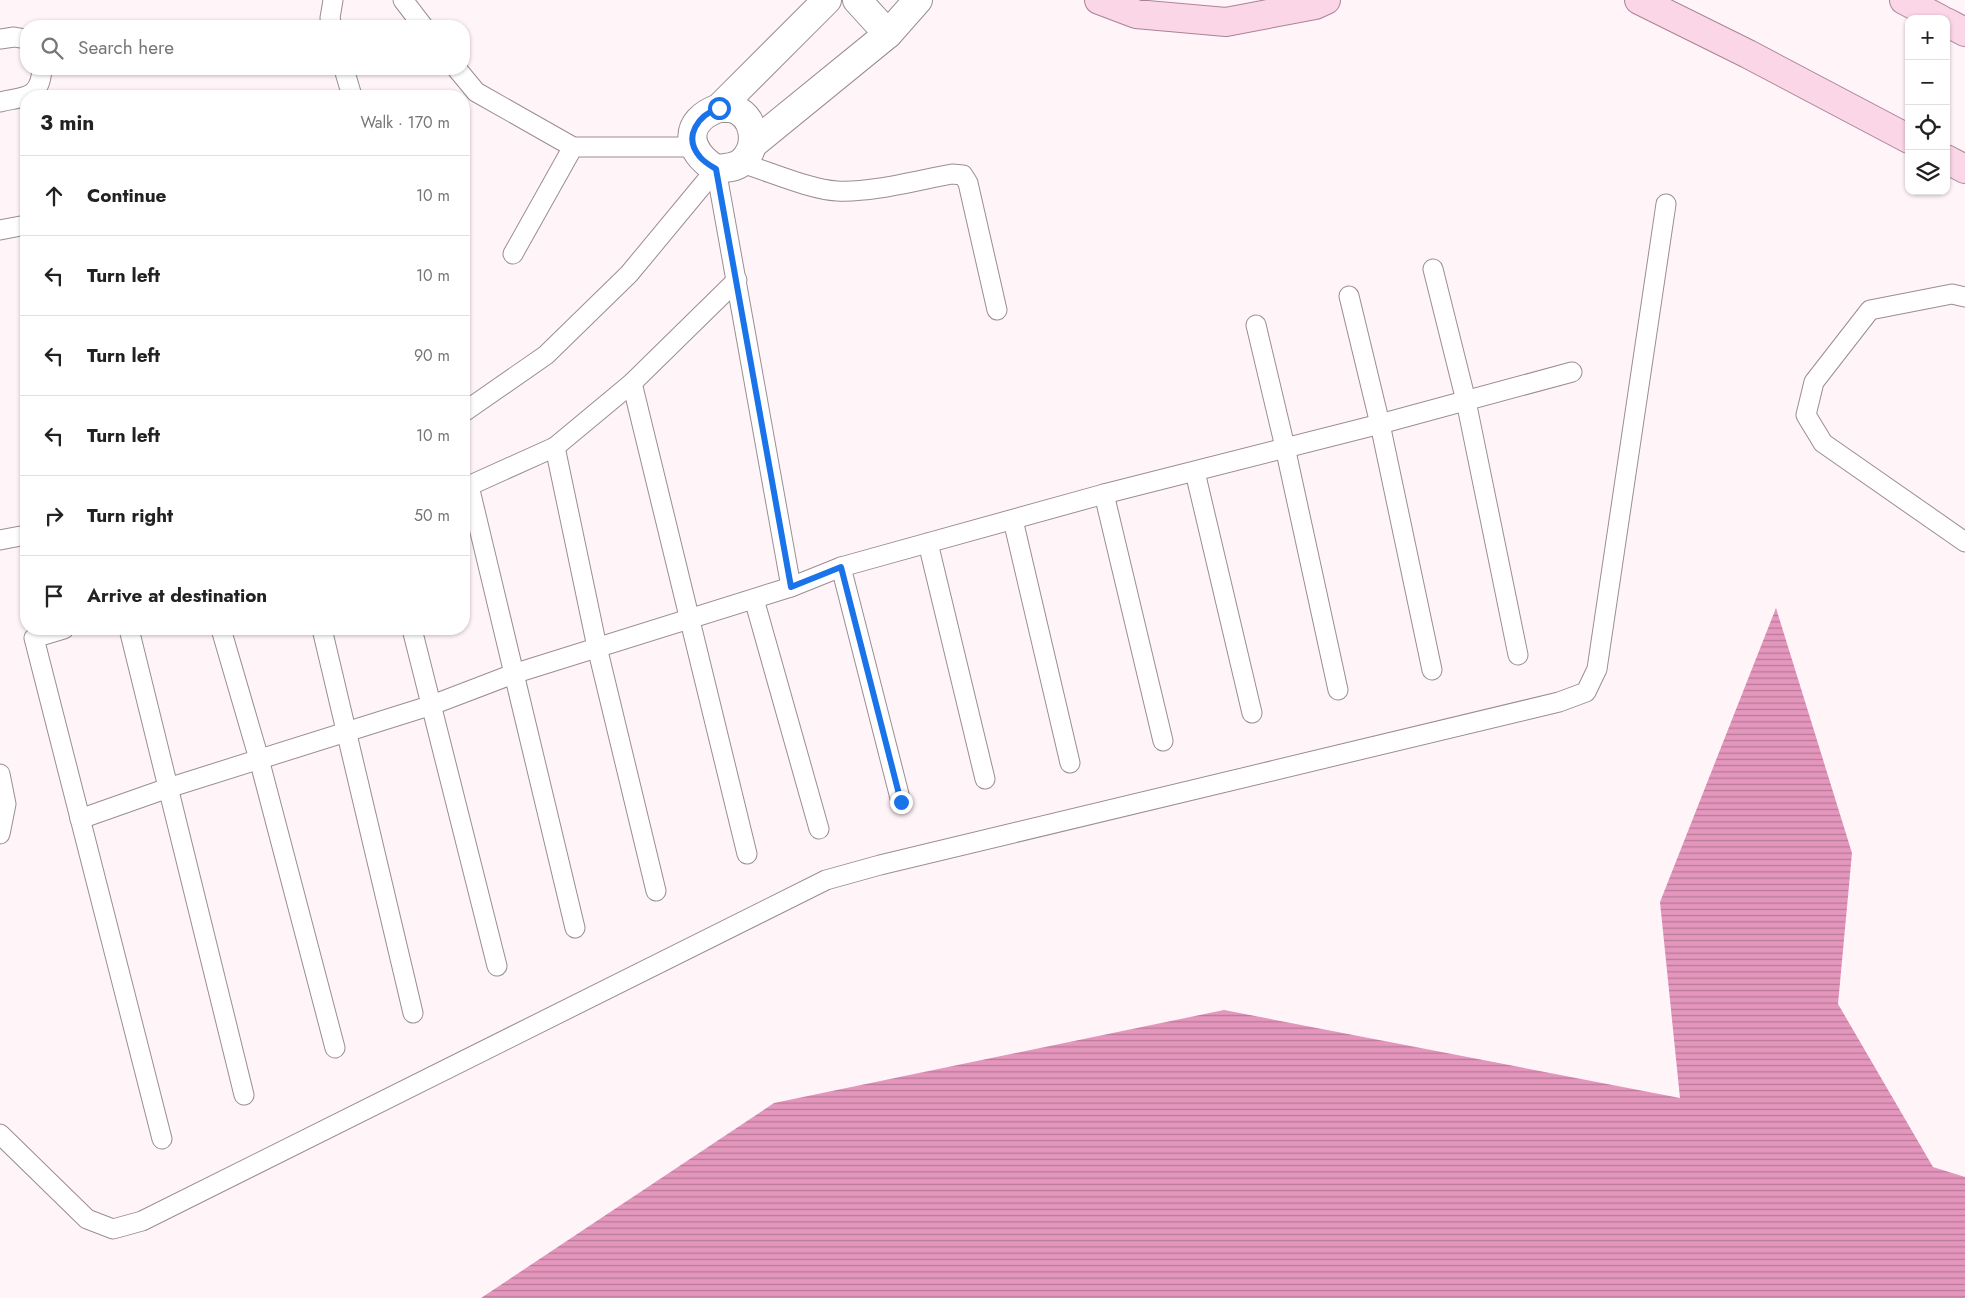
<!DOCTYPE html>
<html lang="en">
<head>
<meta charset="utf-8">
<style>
	:root { --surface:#fff; --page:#f6f6f6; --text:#222; --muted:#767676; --line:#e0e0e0 }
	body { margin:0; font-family:Jost,sans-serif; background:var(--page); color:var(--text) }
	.controls { position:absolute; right:15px; top:15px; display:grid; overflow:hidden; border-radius:10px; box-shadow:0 1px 4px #0004 }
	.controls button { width:45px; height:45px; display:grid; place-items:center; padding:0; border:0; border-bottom:1px solid var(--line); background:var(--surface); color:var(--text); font:25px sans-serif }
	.stop { position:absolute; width:15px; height:15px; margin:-11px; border:4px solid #1a73e8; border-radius:50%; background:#fff }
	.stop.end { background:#1a73e8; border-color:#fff; box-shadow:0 1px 5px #0008 }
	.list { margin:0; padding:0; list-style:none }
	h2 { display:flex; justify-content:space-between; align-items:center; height:65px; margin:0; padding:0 20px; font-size:21px }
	h2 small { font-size:16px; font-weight:400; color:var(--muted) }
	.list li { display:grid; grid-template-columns:32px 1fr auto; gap:15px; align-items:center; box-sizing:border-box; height:80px; padding:0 20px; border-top:1px solid var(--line) }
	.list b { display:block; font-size:19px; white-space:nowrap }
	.list em { font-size:16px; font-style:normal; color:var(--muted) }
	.icon { flex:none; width:28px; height:28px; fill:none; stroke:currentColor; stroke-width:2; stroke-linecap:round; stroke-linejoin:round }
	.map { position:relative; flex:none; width:1965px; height:1298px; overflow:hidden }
	.search { position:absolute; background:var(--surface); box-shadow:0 1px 4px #0004; left:20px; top:20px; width:450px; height:55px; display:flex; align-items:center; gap:12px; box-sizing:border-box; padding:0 18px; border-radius:20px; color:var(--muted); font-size:19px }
	.panel { position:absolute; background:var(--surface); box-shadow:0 1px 4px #0004; left:20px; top:90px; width:450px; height:545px; border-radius:20px }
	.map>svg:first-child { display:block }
	.water { fill:url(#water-rules) }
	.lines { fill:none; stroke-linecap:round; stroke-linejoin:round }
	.service-casing { stroke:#9a8d93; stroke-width:21 }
	.minor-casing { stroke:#9a8d93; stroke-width:30 }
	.primary-casing { stroke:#aa8295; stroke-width:30 }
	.service { stroke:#fff; stroke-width:19 }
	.minor { stroke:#fff; stroke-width:28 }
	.primary { stroke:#fad6e6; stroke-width:28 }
	.route { stroke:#1a73e8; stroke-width:6 }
</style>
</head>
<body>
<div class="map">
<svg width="1965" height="1298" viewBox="0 0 1965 1298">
	<defs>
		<pattern id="water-rules" width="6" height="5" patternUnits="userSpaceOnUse" patternTransform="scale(1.25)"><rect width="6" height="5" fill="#e496bc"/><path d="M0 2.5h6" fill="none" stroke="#b87a98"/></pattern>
	</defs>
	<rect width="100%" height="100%" fill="#fff4f8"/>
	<polygon class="water" points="1776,608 1852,853 1838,1004 1933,1167 1965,1177 1965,1298 481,1298 774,1103 1224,1010 1680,1098 1660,902"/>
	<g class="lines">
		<defs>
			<g id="service">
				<polyline points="403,0 423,26"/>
				<polyline points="332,26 330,18 333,0"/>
				<polyline points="0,39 14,37 26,39"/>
				<polyline points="344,69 352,96"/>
				<polyline points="457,69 476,92 573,147 694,147"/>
				<path d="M0,102C25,96 40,99 42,69"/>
				<path d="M741,163C768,171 811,190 837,191C871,193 918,180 952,174L963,175L968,183L997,310"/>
				<polyline points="716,169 791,587 841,567 1104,494 1380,424 1572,372"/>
				<polyline points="0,230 26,225"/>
				<polyline points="513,254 573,147"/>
				<polyline points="1433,269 1466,401 1518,655"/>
				<polyline points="1349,296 1380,424 1432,670"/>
				<polyline points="1965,297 1952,294 1870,310 1814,382 1806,415 1823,443 1965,542"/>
				<polyline points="1256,325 1285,447 1338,690"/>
				<polyline points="632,383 747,854"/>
				<polyline points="464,412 546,355 629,274 716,169"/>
				<polyline points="555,447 597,647 656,891"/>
				<polyline points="1195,472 1252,713"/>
				<polyline points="469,486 575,928"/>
				<polyline points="464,488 555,447 632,383 737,280"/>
				<polyline points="1104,494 1163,741"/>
				<polyline points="1013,520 1070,763"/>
				<polyline points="0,540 26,535"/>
				<polyline points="928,543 985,779"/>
				<polyline points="841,567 901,802"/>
				<polyline points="754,599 819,829"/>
				<polyline points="64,629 34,638 162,1139"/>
				<polyline points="129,629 244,1095"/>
				<polyline points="221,629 259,759 335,1048"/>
				<polyline points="322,629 413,1013"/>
				<polyline points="412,629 497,966"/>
				<polyline points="0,774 6,804 0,834"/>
				<polyline points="80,819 168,788 432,705 513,674 791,587"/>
				<polyline points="0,1134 87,1219 113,1229 142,1221 826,880 880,865 1559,702 1586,692 1597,669 1666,204"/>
			</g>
			<g id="minor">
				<polyline points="857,0 888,34"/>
				<path d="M719,108C723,108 727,108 731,108C755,114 760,146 742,162C735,168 725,168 716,169C685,150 683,121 719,108Z"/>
				<polyline points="719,108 827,0"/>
				<polyline points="753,144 888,34 918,0"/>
			</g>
			<g id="primary">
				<polyline points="1099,0 1136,14 1226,22 1315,5 1326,0"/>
				<polyline points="1639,0 1748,54 1909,139"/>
				<polyline points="1904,0 1940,19"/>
				<polyline points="1946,22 1965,32"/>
				<polyline points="1946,159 1965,169"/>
			</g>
		</defs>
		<use href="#service" class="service-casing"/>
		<use href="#minor" class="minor-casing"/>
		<use href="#primary" class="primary-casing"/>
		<use href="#service" class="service"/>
		<use href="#minor" class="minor"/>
		<use href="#primary" class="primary"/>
	</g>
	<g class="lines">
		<path class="route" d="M719,108C699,115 682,136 700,157C704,162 711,166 716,169L791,587L841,567L901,802"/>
	</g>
</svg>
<div class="controls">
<button>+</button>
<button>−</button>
<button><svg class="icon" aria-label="locate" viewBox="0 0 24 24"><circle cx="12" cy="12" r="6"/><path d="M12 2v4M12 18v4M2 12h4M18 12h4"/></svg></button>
<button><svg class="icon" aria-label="layers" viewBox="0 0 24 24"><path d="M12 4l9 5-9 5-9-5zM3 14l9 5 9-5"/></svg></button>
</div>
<div class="stop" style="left:719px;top:108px"></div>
<div class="stop end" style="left:901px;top:802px"></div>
<div class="search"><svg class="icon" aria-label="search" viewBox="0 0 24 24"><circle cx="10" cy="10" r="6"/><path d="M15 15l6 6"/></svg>Search here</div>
<section class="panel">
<h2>3 min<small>Walk · 170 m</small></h2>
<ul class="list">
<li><svg class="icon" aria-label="ahead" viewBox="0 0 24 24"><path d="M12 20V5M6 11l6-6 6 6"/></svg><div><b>Continue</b></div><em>10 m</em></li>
<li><svg class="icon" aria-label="left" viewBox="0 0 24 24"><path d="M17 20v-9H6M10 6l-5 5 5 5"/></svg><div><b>Turn left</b></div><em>10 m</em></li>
<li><svg class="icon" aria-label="left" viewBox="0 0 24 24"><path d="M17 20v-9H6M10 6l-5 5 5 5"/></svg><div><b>Turn left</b></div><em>90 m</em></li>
<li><svg class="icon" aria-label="left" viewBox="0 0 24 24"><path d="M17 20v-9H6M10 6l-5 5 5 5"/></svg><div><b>Turn left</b></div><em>10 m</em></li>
<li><svg class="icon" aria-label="right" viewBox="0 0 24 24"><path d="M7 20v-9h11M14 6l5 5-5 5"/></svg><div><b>Turn right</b></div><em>50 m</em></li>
<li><svg class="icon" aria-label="arrive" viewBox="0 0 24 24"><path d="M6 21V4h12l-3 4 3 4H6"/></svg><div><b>Arrive at destination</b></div></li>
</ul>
</section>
</div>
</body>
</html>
